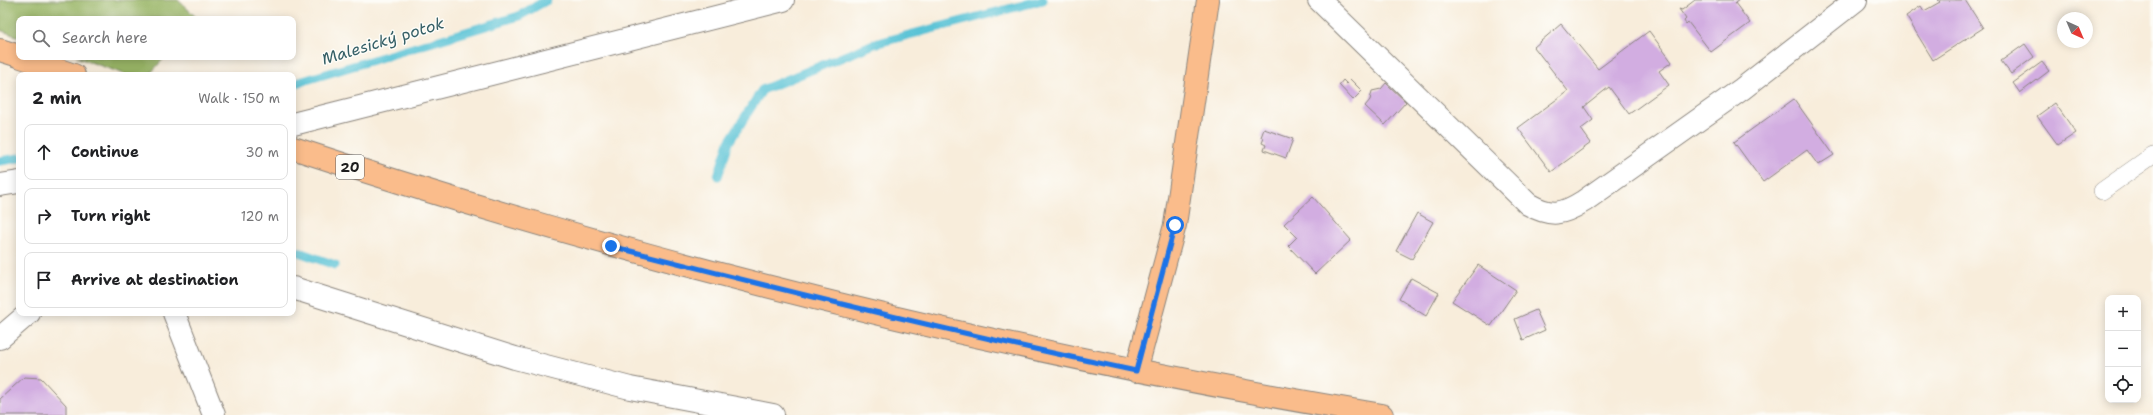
<!DOCTYPE html>
<html lang="en">
<head>
<meta charset="utf-8">
<style>
	:root { --surface:#fff; --page:#f2f2f2; --text:#202124; --muted:#757577; --line:#e0e0e0 }
	body { margin:0; font-family:"Shantell Sans",sans-serif; background:var(--page); color:var(--text) }
	.controls { position:absolute; right:12px; bottom:12px; display:grid; overflow:hidden; border-radius:8px; box-shadow:0 2px 10px #0003 }
	.controls button { width:36px; height:36px; display:grid; place-items:center; padding:0; border:0; border-bottom:1px solid var(--line); background:var(--surface); color:var(--text); font:20px sans-serif }
	.compass { position:absolute; left:2057px; top:12px; width:36px; height:36px; border-radius:50%; background:var(--surface); box-shadow:0 2px 10px #0003; rotate:136deg }
	.stop { position:absolute; width:12px; height:12px; margin:-9px; border:3px solid #1a73e8; border-radius:50%; background:#fff }
	.stop.end { background:#1a73e8; border-color:#fff; box-shadow:0 1px 4px #0008 }
	.list { margin:0; padding:0; list-style:none }
	h2 { display:flex; justify-content:space-between; align-items:center; height:52px; margin:0; padding:0 16px; font-size:17px }
	h2 small { font-size:13px; font-weight:400; color:var(--muted) }
	.list li { display:grid; grid-template-columns:26px 1fr auto; gap:12px; align-items:center; box-sizing:border-box; height:56px; margin:0 8px 8px; padding:0 8px; border:1px solid var(--line); border-radius:8px }
	.list b { display:block; font-size:15px; white-space:nowrap }
	.list em { font-size:13px; font-style:normal; color:var(--muted) }
	.icon { flex:none; width:22px; height:22px; fill:none; stroke:currentColor; stroke-width:2; stroke-linecap:round; stroke-linejoin:round }
	.map { position:relative; flex:none; width:2153px; height:415px; overflow:hidden }
	.search { position:absolute; background:var(--surface); box-shadow:0 2px 10px #0003; left:16px; top:16px; width:280px; height:44px; display:flex; align-items:center; gap:10px; box-sizing:border-box; padding:0 14px; border-radius:8px; color:var(--muted); font-size:15px }
	.panel { position:absolute; background:var(--surface); box-shadow:0 2px 10px #0003; left:16px; top:72px; width:280px; height:244px; border-radius:8px }
	.map>svg:first-child { display:block }
	.forest { fill:#99b566; stroke:#5a6841 }
	.lines { fill:none; stroke-linecap:round; stroke-linejoin:round }
	.stream { stroke:#5ac3d6; stroke-width:9 }
	.building { fill:#d2ade1 }
	.service-casing { stroke:#8a847c; stroke-width:18 }
	.minor-casing { stroke:#8a847c; stroke-width:24 }
	.tertiary-casing { stroke:#8a847c; stroke-width:24 }
	.primary-casing { stroke:#8a847c; stroke-width:24 }
	.service { stroke:#fff; stroke-width:17 }
	.minor { stroke:#fff; stroke-width:22 }
	.tertiary { stroke:#fff; stroke-width:22 }
	.primary { stroke:#fabc8b; stroke-width:22 }
	.route { stroke:#1a73e8; stroke-width:5 }
	.labels { text-anchor:middle; dominant-baseline:central; stroke-width:3; stroke-linejoin:round; paint-order:stroke }
	.shield { fill:#fdfcf7; stroke:#605f5e; stroke-width:1 }
	.shield-label { font-size:14px; font-weight:bold; fill:#1c1c1c }
	.water-label { font-size:16px; font-style:italic; fill:#355f66; stroke:#fdfcf7 }
</style>
</head>
<body>
<div class="map">
<svg width="2153" height="415" viewBox="0 0 2153 415">
	<rect width="100%" height="100%" fill="#fdfcf7"/>
	<filter id="ink" filterUnits="userSpaceOnUse"><feTurbulence type="fractalNoise" baseFrequency=".025" numOctaves="2"/><feDisplacementMap in="SourceGraphic" scale="8" xChannelSelector="R" yChannelSelector="G"/><feConvolveMatrix kernelMatrix="1 2 1 2 8 2 1 2 1" color-interpolation-filters="sRGB"/></filter>
	<filter id="wash" filterUnits="userSpaceOnUse"><feTurbulence type="fractalNoise" baseFrequency=".012" numOctaves="4" result="noise"/><feDisplacementMap in="SourceGraphic" scale="16" xChannelSelector="R" yChannelSelector="G"/><feGaussianBlur stdDeviation="0.9" result="paint"/><feColorMatrix in="noise" values="0 0 0 0 0 0 0 0 0 0 0 0 0 0 0 0 0 1.4 0 .05"/><feComposite in="paint" operator="in"/></filter>
	<g filter="url(#wash)">
		<rect width="100%" height="100%" fill="#f8eddb"/>
		<g class="forest">
			<polygon points="0,0 178,0 197,18 19,19 19,37 0,30"/>
			<polygon points="76,57 165,57 149,75 127,75"/>
		</g>
		<g class="lines">
			<g class="stream">
				<polyline points="293,84 519,16 547,0"/>
				<polyline points="0,161 19,158"/>
				<polyline points="718,176 729,142 762,90 874,44 1043,0"/>
				<polyline points="293,250 335,265"/>
			</g>
		</g>
		<g id="blocks">
			<g class="building">
				<polygon points="1695,0 1739,0 1735,3 1750,23 1711,52 1688,22 1686,24 1684,21 1686,19 1679,9 1682,10"/>
				<polygon points="1938,0 1965,0 1983,28 1933,60 1906,16 1921,6 1924,11 1940,2"/>
				<polygon points="1561,24 1598,69 1649,31 1672,62 1659,71 1669,85 1629,114 1609,87 1584,107 1593,120 1581,129 1591,143 1551,172 1518,128 1568,91 1534,47"/>
				<polygon points="2025,44 2034,57 2011,74 2001,61"/>
				<polygon points="2042,62 2049,71 2020,93 2013,83"/>
				<polygon points="1343,80 1347,84 1351,80 1362,91 1353,100 1339,85"/>
				<polygon points="1386,83 1406,102 1385,125 1365,106 1370,100 1372,91 1381,89"/>
				<polygon points="1794,99 1834,155 1818,165 1807,150 1763,182 1734,142"/>
				<polygon points="2055,103 2076,133 2058,145 2037,116"/>
				<polygon points="1264,129 1293,139 1286,158 1264,150 1266,145 1262,143 1264,138 1261,137"/>
				<polygon points="1313,197 1351,240 1315,274 1288,246 1297,237 1284,224"/>
				<polygon points="1417,213 1433,222 1412,259 1396,251"/>
				<polygon points="1478,265 1516,290 1491,326 1452,301"/>
				<polygon points="1411,278 1439,293 1426,316 1399,299"/>
				<polygon points="1536,310 1545,330 1523,340 1515,319"/>
				<polygon points="24,377 41,378 66,405 66,415 0,415 0,399"/>
			</g>
		</g>
	</g>
	<g filter="url(#ink)">
		<use href="#blocks" fill-opacity="0" stroke="#8a847c" stroke-width="1"/>
		<g class="lines">
			<defs>
				<polyline id="service" points="2102,191 2153,155"/>
				<g id="minor">
					<path d="M1319,0L1528,204C1551,217 1562,215 1584,201L1742,89L1856,0"/>
					<polyline points="293,288 515,358 630,388 773,415"/>
					<polyline points="174,313 214,415"/>
					<polyline points="0,338 29,313"/>
				</g>
				<g id="tertiary">
					<polyline points="293,124 783,0"/>
					<polyline points="0,185 19,182"/>
				</g>
				<g id="primary">
					<polyline points="0,50 19,56"/>
					<polyline points="21,57 74,75"/>
					<path d="M293,148C649,265 1013,354 1382,415"/>
					<polyline points="1136,371 1175,225 1208,0"/>
				</g>
			</defs>
			<use href="#service" class="service-casing"/>
			<use href="#minor" class="minor-casing"/>
			<use href="#tertiary" class="tertiary-casing"/>
			<use href="#primary" class="primary-casing"/>
			<use href="#service" class="service"/>
			<use href="#minor" class="minor"/>
			<use href="#tertiary" class="tertiary"/>
			<use href="#primary" class="primary"/>
		</g>
	</g>
	<g class="lines" filter="url(#ink)">
		<path class="route" d="M611,246C785,291 960,334 1136,371L1175,225"/>
	</g>
	<g class="labels">
		<rect class="shield" x="336" y="155" width="28" height="24" rx="3"/>
		<g class="shield-label">
			<text x="350" y="167">20</text>
		</g>
		<g class="water-label">
			<text transform="translate(383 41) rotate(-17)">Malesický potok</text>
		</g>
	</g>
</svg>
<div class="controls">
<button>+</button>
<button>−</button>
<button><svg class="icon" aria-label="locate" viewBox="0 0 24 24"><circle cx="12" cy="12" r="6"/><path d="M12 2v4M12 18v4M2 12h4M18 12h4"/></svg></button>
</div>
<svg class="compass" viewBox="-18 -18 36 36"><path d="M0-13l5 13h-10z" fill="#e53935"/><path d="M0 13l5-13h-10z" fill="#757577"/></svg>
<div class="stop" style="left:1175px;top:225px"></div>
<div class="stop end" style="left:611px;top:246px"></div>
<div class="search"><svg class="icon" aria-label="search" viewBox="0 0 24 24"><circle cx="10" cy="10" r="6"/><path d="M15 15l6 6"/></svg>Search here</div>
<section class="panel">
<h2>2 min<small>Walk · 150 m</small></h2>
<ul class="list">
<li><svg class="icon" aria-label="ahead" viewBox="0 0 24 24"><path d="M12 20V5M6 11l6-6 6 6"/></svg><div><b>Continue</b></div><em>30 m</em></li>
<li><svg class="icon" aria-label="right" viewBox="0 0 24 24"><path d="M7 20v-9h11M14 6l5 5-5 5"/></svg><div><b>Turn right</b></div><em>120 m</em></li>
<li><svg class="icon" aria-label="arrive" viewBox="0 0 24 24"><path d="M6 21V4h12l-3 4 3 4H6"/></svg><div><b>Arrive at destination</b></div></li>
</ul>
</section>
</div>
</body>
</html>
